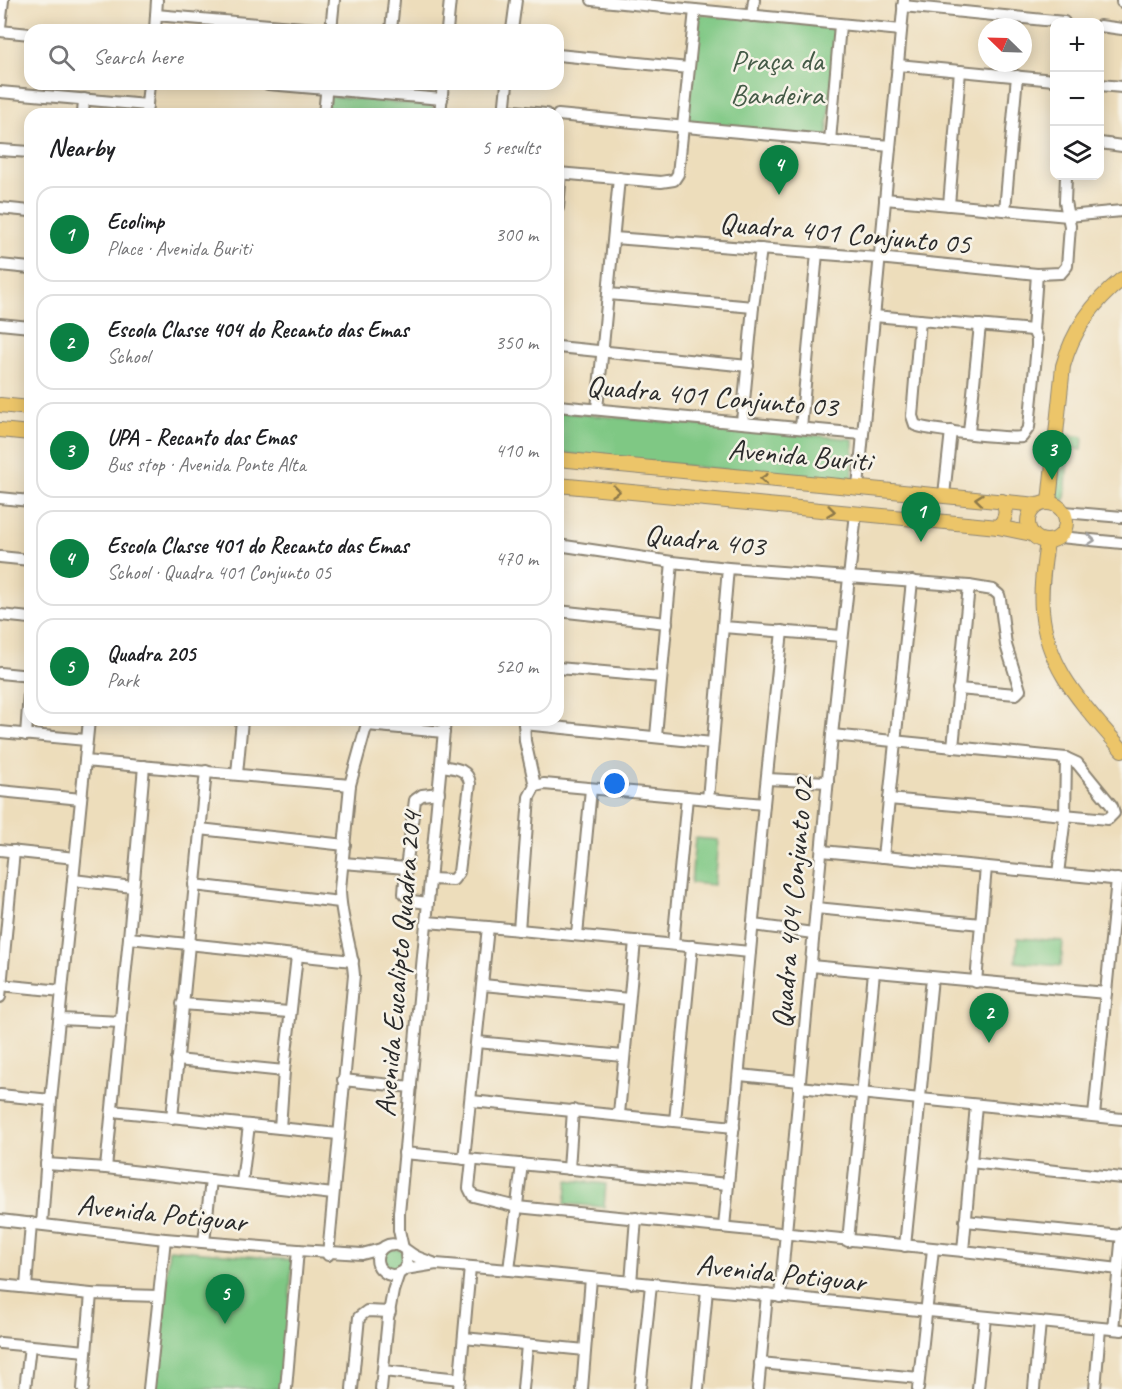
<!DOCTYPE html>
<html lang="en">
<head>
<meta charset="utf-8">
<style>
	:root { --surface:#fff; --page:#f2f2f2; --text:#202124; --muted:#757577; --line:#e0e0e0; --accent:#0b8043 }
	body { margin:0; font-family:Caveat,sans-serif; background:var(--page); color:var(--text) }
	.controls { position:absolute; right:18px; top:18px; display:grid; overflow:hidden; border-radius:12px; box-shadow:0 3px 15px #0003 }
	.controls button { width:54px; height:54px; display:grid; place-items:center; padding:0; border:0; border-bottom:2px solid var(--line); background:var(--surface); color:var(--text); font:30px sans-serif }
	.compass { position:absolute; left:978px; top:18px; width:54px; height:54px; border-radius:50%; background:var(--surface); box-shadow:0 3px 15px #0003; rotate:293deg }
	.you { position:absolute; left:615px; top:784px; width:21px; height:21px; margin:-15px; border:4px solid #fff; border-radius:50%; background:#1a73e8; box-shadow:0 0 0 9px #1a73e833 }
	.badge { display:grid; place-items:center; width:39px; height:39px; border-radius:50%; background:var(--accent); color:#fff; font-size:20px; font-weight:700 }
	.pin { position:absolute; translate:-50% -50px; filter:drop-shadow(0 2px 3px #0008) }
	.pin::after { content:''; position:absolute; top:32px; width:21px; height:18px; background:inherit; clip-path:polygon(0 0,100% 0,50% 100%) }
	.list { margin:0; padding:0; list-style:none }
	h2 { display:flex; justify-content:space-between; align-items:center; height:78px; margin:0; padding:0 24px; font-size:26px }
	h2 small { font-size:20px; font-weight:400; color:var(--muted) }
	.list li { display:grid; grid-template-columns:39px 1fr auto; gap:18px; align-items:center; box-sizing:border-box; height:96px; margin:0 12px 12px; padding:0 12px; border:2px solid var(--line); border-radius:18px }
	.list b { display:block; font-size:22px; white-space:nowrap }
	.list p { margin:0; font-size:20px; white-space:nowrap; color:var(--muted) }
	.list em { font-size:20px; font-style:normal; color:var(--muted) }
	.icon { flex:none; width:33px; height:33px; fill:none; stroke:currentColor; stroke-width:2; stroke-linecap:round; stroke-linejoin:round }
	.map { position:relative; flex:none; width:1122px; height:1389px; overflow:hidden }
	.search { position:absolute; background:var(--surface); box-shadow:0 3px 15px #0003; left:24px; top:24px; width:540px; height:66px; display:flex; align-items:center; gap:15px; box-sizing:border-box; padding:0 21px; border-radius:18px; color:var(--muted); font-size:22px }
	.panel { position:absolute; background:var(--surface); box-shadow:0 3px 15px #0003; left:24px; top:108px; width:540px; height:618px; border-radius:18px }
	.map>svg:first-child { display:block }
	.green { fill:#7fc884; stroke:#557a58; stroke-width:1.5 }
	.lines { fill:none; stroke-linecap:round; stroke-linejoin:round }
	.minor-casing { stroke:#8c8473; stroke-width:14 }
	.major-casing { stroke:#8c8473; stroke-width:16 }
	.minor { stroke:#fff; stroke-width:10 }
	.major { stroke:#ecc569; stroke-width:14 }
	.oneway { stroke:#8c784a }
	.oneway2 { stroke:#a0a0a0 }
	.labels { text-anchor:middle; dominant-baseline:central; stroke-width:5; stroke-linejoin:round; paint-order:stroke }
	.park-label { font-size:30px; fill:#445a46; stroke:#f7f3e8 }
	.street-label { font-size:30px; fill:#2b2b2b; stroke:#f7f3e8 }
</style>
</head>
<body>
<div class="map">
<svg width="1122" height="1389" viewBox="0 0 1122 1389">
	<rect width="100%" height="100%" fill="#f7f3e8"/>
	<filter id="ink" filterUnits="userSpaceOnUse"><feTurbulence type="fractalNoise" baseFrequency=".0167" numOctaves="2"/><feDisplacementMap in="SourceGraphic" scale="12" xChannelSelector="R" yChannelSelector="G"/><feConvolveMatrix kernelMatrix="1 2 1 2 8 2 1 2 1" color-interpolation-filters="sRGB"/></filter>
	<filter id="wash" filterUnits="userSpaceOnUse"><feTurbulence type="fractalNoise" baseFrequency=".008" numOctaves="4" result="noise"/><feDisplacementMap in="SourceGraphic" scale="24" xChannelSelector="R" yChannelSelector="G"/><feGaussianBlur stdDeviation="1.35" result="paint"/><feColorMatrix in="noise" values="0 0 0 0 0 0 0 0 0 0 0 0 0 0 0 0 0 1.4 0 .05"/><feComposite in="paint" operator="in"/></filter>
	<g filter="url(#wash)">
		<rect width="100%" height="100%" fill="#edddbb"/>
		<g class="green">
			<polygon points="697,14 837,27 827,138 686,124"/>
			<polygon points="328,96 433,106 433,114 327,114"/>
			<polygon points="558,412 853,439 853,483 558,453"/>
			<polygon points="1062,434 1083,437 1082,450 1073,448 1063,451 1060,447"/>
			<polygon points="1063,458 1068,458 1065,500 1055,500 1059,466"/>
			<polygon points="695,838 718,840 714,885 691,883"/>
			<polygon points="1018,938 1063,941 1061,966 1016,962"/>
			<polygon points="568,1180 606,1184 604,1207 565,1204"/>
			<polygon points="387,1248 401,1250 405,1263 392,1272 386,1270 381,1257"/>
			<polygon points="169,1249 292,1260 285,1389 155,1389"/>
		</g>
	</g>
	<g filter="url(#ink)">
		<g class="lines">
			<defs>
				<g id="minor">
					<polyline points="592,0 901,30"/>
					<polyline points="1122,0 1122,2"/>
					<polyline points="903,6 1064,22"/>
					<polyline points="156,15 326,30"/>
					<polyline points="752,16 754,0"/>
					<polyline points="1100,26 1122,29"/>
					<polyline points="0,27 3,0"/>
					<polyline points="155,30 157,0"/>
					<polyline points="331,30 334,0"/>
					<polyline points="391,30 394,0"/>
					<polyline points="447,30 450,0"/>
					<polyline points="512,30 516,0"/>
					<polyline points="0,31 30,34"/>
					<polyline points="558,55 688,68"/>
					<polyline points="898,65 1054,80"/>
					<polyline points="268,84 442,99"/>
					<polyline points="1100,85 1122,87"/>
					<polyline points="0,92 147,105"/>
					<polyline points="505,110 546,114"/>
					<polyline points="83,114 84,99"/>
					<polyline points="146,114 149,84"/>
					<polyline points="324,114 327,84"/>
					<polyline points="440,114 443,84"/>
					<polyline points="504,114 507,84"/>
					<polyline points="558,115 890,146"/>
					<polyline points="830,141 840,25"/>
					<polyline points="1100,143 1122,146"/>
					<polyline points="0,150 30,152"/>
					<polyline points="558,173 661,182 674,180 678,174 695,10"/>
					<polyline points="885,199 1068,216 1122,211"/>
					<polyline points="949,205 960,71"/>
					<polyline points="0,208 30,211"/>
					<polyline points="558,208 561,174"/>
					<polyline points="1005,210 1017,76"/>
					<polyline points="614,238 878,258 1037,274 1061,273 1067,266 1070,226 1065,202 1066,176"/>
					<polyline points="0,265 30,268"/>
					<polyline points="609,294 753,307"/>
					<polyline points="874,316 1033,330"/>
					<path d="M920,320L912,416L915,425C925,430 1011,439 1022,437L1029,427L1037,346V339L1033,330L1037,274"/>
					<polyline points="0,324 30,327"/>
					<polyline points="558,347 748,366"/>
					<polyline points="558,406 862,434"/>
					<polyline points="597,409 619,178"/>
					<polyline points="742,422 753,307 761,249"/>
					<polyline points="801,428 817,253"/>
					<polyline points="969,432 980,325"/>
					<polyline points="858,487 904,0"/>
					<polyline points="944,495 951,431"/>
					<polyline points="0,498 30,501"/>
					<polyline points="1064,512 1122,517"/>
					<polyline points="1060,537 1122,543"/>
					<polyline points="558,545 672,562 728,568 969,586 993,590 999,595 1000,599 1006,645 1020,690 1016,694 958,689"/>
					<polyline points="0,557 30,560"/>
					<polyline points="558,611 667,623"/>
					<polyline points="0,615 30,618"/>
					<polyline points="723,627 842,636"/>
					<polyline points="558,668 661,677"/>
					<polyline points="0,673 30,676"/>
					<polyline points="524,720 525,741 535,786"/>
					<polyline points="524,724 712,743"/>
					<polyline points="367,725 444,732"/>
					<polyline points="0,732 86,740"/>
					<polyline points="26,735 30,679"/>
					<polyline points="832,735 1066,758 1077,763 1112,806 1114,813 1108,819 889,799"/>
					<polyline points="656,736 672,562"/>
					<polyline points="953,747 969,586"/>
					<polyline points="85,761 350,785"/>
					<polyline points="237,774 242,720"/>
					<polyline points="767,779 828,782"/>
					<polyline points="0,791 81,799"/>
					<polyline points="708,799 728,568"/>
					<polyline points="200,829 345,845"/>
					<polyline points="0,850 75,858"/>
					<polyline points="822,851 1122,880"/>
					<polyline points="883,857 912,581"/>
					<polyline points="343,863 406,868"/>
					<polyline points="1058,874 1065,817 1066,758"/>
					<path d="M431,879L453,880L459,872L470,784C468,768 454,768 441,766"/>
					<polyline points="73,880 133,887"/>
					<polyline points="194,885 340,902"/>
					<polyline points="428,903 412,901 404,894 406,868 415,800 422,795 439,793"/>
					<polyline points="816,908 981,924"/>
					<polyline points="427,922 488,927"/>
					<polyline points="753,925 813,933"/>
					<polyline points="519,930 529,797 535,786 544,784 764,804"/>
					<polyline points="577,935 591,789"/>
					<polyline points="129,938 353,961"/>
					<polyline points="673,944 687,797"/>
					<polyline points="811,966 1106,993"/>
					<polyline points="976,982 986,867"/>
					<polyline points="0,985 62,991"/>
					<polyline points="483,985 629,999"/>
					<polyline points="0,997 14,851"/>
					<polyline points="182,1004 289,1012"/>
					<polyline points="60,1019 121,1022"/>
					<polyline points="477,1042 623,1056"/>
					<polyline points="177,1060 284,1071"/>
					<polyline points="740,1075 799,1081"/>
					<polyline points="343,1080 411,1087"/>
					<polyline points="799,1087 1122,1119"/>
					<polyline points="0,1095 51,1100"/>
					<polyline points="471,1101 734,1127"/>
					<polyline points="112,1111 338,1134"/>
					<polyline points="619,1114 635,941"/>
					<polyline points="1094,1116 1117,879"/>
					<polyline points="172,1118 206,771"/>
					<polyline points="675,1121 692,946"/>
					<polyline points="280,1128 284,1071 297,956"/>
					<polyline points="404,1153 728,1184"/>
					<polyline points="464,1159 488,927 750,952"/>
					<polyline points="472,1160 469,1188 473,1196 517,1207 963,1251 1119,1269"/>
					<polyline points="970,1162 1122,1178"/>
					<polyline points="46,1164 106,1168 333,1194"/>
					<polyline points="106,1168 129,938 144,766"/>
					<polyline points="569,1169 573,1110"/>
					<polyline points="242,1182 249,1125"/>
					<polyline points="0,1220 165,1239 298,1250 362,1254 381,1249"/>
					<polyline points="965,1221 1122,1236"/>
					<polyline points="42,1224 51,1100 89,720"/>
					<polyline points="724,1227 764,804 782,631"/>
					<polyline points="848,1241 874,972"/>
					<polyline points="204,1242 211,1180"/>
					<polyline points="905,1246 932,978"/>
					<polyline points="403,1248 399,1230 399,1213 445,720"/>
					<polyline points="963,1251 976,1105"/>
					<path d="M406,1252L407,1265C402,1274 392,1279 383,1271C379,1268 377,1263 377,1259C378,1248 389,1241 399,1246C405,1248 409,1253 415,1256C421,1259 427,1261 433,1263"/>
					<path d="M328,1255L354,975C352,946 340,918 340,889L350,785L368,720"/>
					<polyline points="405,1269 436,1264 509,1270 1122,1330"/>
					<polyline points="509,1270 522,1164"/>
					<polyline points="631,1283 636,1218"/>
					<polyline points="0,1285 91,1294 158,1296"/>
					<polyline points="26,1287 31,1223"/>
					<polyline points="780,1297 832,735 856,513"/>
					<polyline points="1113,1329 1122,1233"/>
					<polyline points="464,1338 585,1350"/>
					<polyline points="0,1343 86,1351"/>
					<polyline points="760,1363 919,1378"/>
					<polyline points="383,1371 460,1379"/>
					<polyline points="25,1389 30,1346"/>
					<polyline points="83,1389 91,1294"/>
					<polyline points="149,1389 165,1239"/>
					<polyline points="286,1389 298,1250"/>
					<polyline points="352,1389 359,1317 367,1311 390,1312"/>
					<polyline points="381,1389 388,1318 393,1291 399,1273"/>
					<polyline points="459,1389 470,1267"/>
					<polyline points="523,1389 527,1345"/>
					<polyline points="582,1389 591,1278"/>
					<polyline points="640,1389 651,1285"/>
					<polyline points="698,1389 707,1289"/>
					<polyline points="758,1389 767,1295"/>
					<polyline points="918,1389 933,1249"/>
					<polyline points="978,1389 985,1317"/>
					<polyline points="1034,1389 1040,1322"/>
					<polyline points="1095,1389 1100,1328"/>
				</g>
				<g id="major">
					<polyline points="0,405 30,408"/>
					<polyline points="0,430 30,433"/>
					<polyline points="558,459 1038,505"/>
					<polyline points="558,485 998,527 1032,534"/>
					<path d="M1049,502L1063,366C1073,330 1093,302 1122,279"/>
					<circle cx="1047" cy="522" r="19"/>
					<path d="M998,527C1006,519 1008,511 1002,501"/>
					<path d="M1047,542C1044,564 1040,588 1042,610C1047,671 1085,706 1122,750"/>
				</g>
			</defs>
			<use href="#minor" class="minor-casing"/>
			<use href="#major" class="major-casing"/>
			<use href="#minor" class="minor"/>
			<use href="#major" class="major"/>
		</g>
		<defs><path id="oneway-chevron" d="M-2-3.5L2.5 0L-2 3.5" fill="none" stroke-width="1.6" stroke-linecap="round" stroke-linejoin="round" transform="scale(1.5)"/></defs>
		<g class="oneway">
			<use href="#oneway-chevron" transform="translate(764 479) rotate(-175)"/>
			<use href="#oneway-chevron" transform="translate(616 491) rotate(6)"/>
			<use href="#oneway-chevron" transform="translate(979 499) rotate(-174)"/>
			<use href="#oneway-chevron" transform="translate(831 511) rotate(7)"/>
		</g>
		<use class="oneway2" href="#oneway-chevron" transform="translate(1091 540) rotate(6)"/>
	</g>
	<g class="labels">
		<g class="park-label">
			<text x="777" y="60">Praça da<tspan x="777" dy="34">Bandeira</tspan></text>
		</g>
		<g class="street-label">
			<text transform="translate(845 233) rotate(5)">Quadra 401 Conjunto 05</text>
			<text transform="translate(712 396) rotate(5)">Quadra 401 Conjunto 03</text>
			<text transform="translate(800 455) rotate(5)">Avenida Buriti</text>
			<text transform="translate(705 540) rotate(6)">Quadra 403</text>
			<text transform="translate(792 903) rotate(-85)">Quadra 404 Conjunto 02</text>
			<text transform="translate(398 964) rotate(-85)">Avenida Eucalipto Quadra 204</text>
			<text transform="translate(162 1213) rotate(6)">Avenida Potiguar</text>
			<text transform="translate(781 1273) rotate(6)">Avenida Potiguar</text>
		</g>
	</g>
</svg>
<div class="controls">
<button>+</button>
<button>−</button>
<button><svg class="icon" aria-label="layers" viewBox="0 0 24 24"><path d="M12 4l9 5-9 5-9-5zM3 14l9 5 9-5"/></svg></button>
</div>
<svg class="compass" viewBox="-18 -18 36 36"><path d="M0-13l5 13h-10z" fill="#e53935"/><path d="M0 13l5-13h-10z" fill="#757577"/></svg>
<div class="you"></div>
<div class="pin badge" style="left:921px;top:542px">1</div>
<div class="pin badge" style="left:989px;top:1043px">2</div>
<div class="pin badge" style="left:1052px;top:480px">3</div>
<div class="pin badge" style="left:779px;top:195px">4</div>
<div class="pin badge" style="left:225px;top:1324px">5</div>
<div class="search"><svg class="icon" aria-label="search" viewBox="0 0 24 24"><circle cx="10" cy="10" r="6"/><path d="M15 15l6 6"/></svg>Search here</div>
<section class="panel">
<h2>Nearby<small>5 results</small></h2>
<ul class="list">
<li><span class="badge">1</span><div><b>Ecolimp</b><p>Place · Avenida Buriti</p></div><em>300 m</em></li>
<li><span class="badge">2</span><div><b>Escola Classe 404 do Recanto das Emas</b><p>School</p></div><em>350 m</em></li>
<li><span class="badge">3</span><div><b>UPA - Recanto das Emas</b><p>Bus stop · Avenida Ponte Alta</p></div><em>410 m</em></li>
<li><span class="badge">4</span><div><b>Escola Classe 401 do Recanto das Emas</b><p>School · Quadra 401 Conjunto 05</p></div><em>470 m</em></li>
<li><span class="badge">5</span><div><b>Quadra 205</b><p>Park</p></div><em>520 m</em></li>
</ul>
</section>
</div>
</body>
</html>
